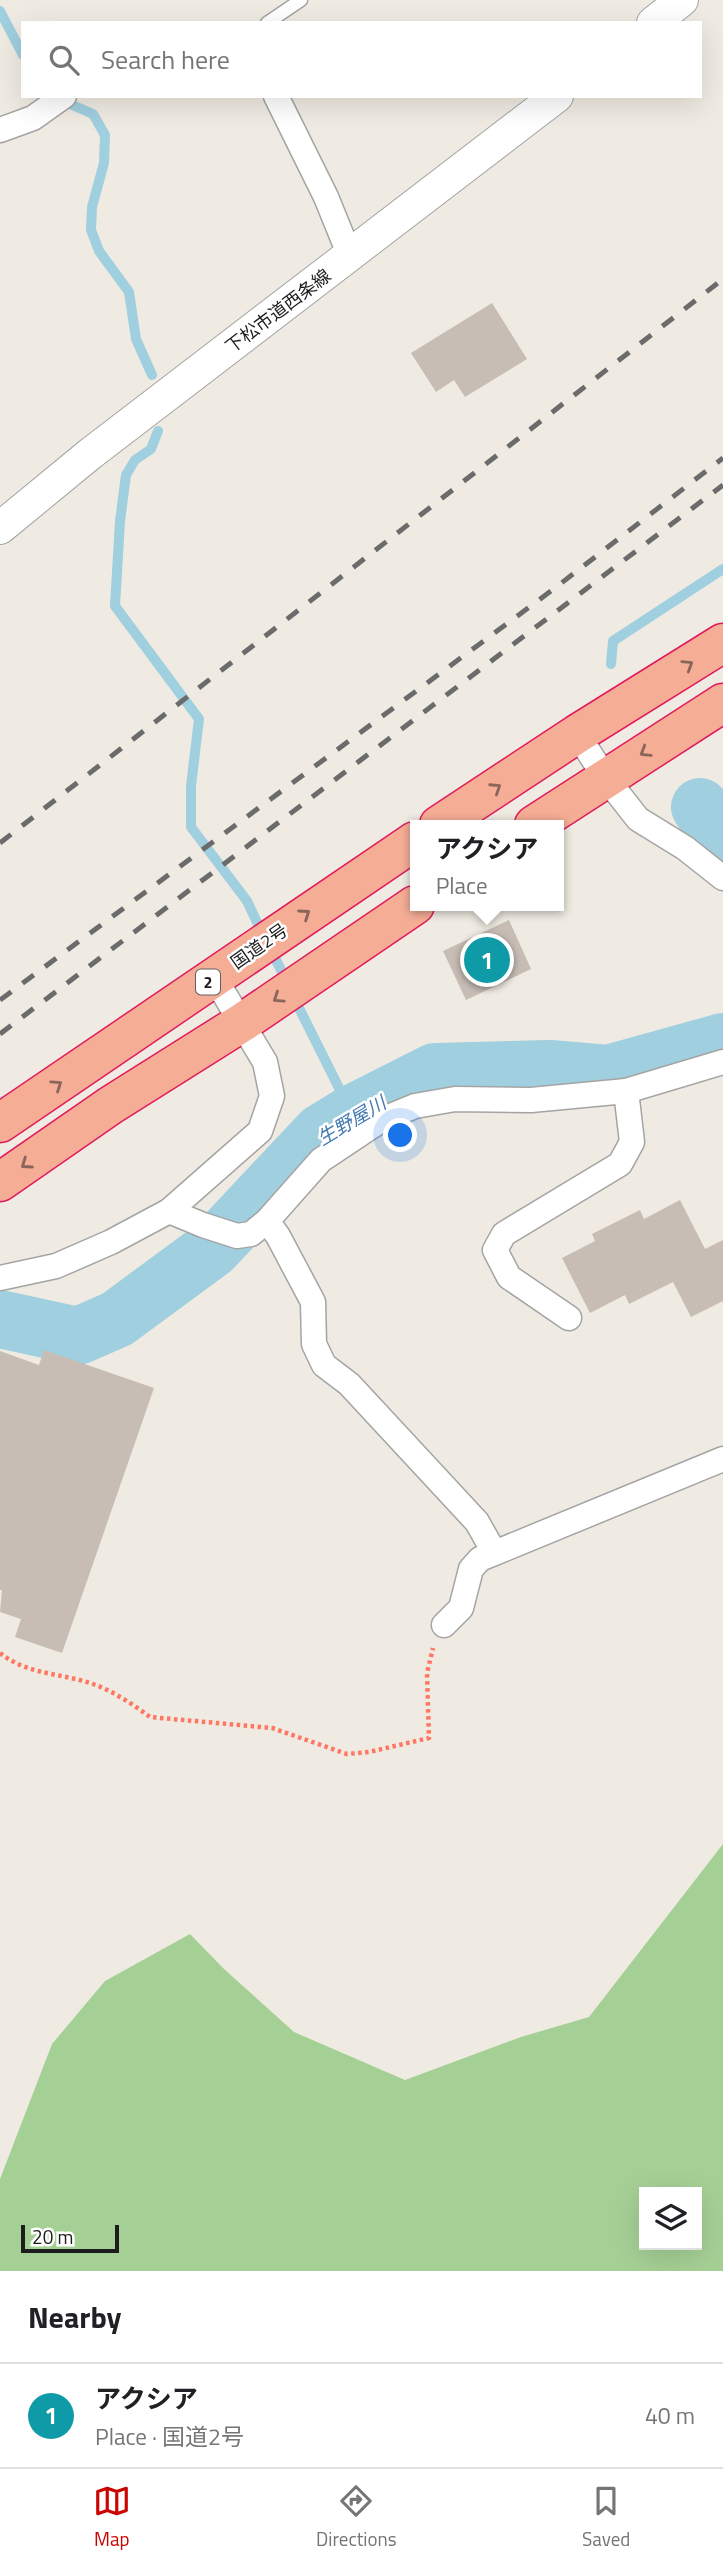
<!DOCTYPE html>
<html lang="en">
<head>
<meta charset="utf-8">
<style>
	:root { --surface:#fff; --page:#f2f2f2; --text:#202124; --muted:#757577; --line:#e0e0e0; --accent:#ca0400 }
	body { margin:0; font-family:"Titillium Web","Noto Sans JP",sans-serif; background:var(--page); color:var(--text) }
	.controls { position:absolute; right:21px; bottom:21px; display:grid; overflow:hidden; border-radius:0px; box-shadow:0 7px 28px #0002 }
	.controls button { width:63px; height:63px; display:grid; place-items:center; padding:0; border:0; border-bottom:2px solid var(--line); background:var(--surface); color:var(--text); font:35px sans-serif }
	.scale { position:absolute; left:21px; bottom:18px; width:98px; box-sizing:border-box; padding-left:7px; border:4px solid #1d1d1d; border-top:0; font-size:19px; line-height:24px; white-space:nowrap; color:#1d1d1d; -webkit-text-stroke:5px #fff; paint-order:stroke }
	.you { position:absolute; left:401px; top:1136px; width:24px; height:24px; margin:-18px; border:5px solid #fff; border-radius:50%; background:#1a73e8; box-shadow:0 0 0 10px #1a73e833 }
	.badge { display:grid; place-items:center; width:46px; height:46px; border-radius:50%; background:var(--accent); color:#fff; font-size:23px; font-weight:700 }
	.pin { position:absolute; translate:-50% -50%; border:4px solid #fff; box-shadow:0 2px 7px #0006 }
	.popup { position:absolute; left:410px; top:820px; width:154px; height:91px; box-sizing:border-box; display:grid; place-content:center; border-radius:0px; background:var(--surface); filter:drop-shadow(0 2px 5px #0005); font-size:23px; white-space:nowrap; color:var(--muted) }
	.popup b { font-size:26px; color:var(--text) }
	.popup::after { content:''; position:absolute; left:50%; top:100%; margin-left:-14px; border:14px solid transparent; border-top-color:var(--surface) }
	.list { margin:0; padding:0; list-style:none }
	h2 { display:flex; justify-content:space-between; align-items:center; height:91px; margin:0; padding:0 28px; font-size:30px }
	h2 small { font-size:23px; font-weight:400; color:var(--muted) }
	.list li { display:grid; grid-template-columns:46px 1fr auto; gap:21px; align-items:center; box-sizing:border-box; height:105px; padding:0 28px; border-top:2px solid var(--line) }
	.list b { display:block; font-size:26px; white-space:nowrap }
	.list p { margin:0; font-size:23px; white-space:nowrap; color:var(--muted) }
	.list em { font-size:23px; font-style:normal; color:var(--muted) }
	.icon { flex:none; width:38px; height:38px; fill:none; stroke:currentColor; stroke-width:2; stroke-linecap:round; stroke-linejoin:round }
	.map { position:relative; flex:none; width:723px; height:2271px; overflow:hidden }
	.search { position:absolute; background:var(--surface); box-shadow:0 7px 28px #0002; left:21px; right:21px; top:21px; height:77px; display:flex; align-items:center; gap:18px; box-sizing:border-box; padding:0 24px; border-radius:0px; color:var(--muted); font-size:26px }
	.sheet { height:196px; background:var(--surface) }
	nav { display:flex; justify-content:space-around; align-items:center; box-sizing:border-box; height:98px; border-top:2px solid var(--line); background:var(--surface); font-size:19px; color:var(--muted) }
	nav a { display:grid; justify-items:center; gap:4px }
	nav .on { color:var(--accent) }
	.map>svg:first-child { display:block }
	.forest { fill:#a5d095; fill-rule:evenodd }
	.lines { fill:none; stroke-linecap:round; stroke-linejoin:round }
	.stream { stroke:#a0cfdf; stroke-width:10 }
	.river { stroke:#a0cfdf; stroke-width:58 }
	.building { fill:#c7bdb5 }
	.service-casing { stroke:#a4a4a4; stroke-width:15 }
	.minor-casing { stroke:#a4a4a4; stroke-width:27 }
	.tertiary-casing { stroke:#a4a4a4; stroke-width:34 }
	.trunk-casing { stroke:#e11b5b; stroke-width:41 }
	.path { stroke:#ff7763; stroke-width:4.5; stroke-dasharray:3.5 3.5; stroke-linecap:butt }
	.service { stroke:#fff; stroke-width:12 }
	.minor { stroke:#fff; stroke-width:24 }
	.tertiary { stroke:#fff; stroke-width:32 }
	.trunk { stroke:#f5ad96; stroke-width:38 }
	.rail { stroke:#6b6b6b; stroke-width:5; stroke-dasharray:14 14; stroke-linecap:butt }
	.oneway { stroke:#89655a }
	.labels { text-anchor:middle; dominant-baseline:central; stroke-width:5; stroke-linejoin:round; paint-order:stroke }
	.shield { fill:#fff; stroke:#616161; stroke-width:2 }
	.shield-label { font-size:16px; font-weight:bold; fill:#1d1d1d }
	.street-label { font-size:18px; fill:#1d1d1d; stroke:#fff }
	.water-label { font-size:19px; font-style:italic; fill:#4579b1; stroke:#fff }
</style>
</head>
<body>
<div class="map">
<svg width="723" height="2271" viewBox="0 0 723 2271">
	<rect width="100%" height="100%" fill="#efebe2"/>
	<path class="forest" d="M723,1844V2271H0V2179L52,2044L105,1981L190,1934L223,1968L294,2032L405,2080L521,2037L589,2017ZM644,2192H697V2245H644Z"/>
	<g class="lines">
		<g class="stream">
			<polyline points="0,11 23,55"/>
			<polyline points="63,101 93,114 105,135 104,163 92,207 91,230 99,251 129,292 136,339 152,375"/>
			<polyline points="158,431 151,449 135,460 126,475 120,521 115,606 199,719 191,786 191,827 247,901 263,935"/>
			<polyline points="611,664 613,641 723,569"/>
			<polyline points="270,948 287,982"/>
			<polyline points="293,996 352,1114"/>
		</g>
		<g class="river">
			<polyline points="700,807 723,843"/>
			<polyline points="0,1319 78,1336 117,1319 212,1249 321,1133 352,1114 435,1072 550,1069 608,1074 723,1042"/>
		</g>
	</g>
	<g class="building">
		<polygon points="492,303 527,359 465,397 454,380 436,392 411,353"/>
		<polygon points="509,920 531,969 466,1000 443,951"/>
		<polygon points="680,1200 705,1249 723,1240 723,1301 691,1317 673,1282 629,1304 625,1295 590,1313 562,1258 595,1241 592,1234 640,1210 644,1219"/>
		<polygon points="44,1350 154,1388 62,1653 15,1637 21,1619 0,1612 2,1590 0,1590 0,1351 39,1365"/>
	</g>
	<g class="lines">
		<defs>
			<polyline id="service" points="267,23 301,0"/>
			<g id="minor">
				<polyline points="276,96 326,197 350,256"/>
				<polyline points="0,130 33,118 64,96"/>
				<polyline points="577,734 605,777 638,819 685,848 723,878"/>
				<polyline points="169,1211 203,1225 237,1236 251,1234 267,1221 321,1160 381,1120 415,1106 455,1099 531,1100 626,1091 723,1062"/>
				<polyline points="267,1221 278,1236 313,1302 314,1344 324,1365 349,1384 477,1522 494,1552"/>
				<polyline points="0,1278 56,1266 111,1242 169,1211 260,1131 272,1096 265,1062 214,977"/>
				<polyline points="569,1318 509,1277 495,1250 504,1234 620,1164 632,1142 626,1091"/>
				<polyline points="444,1625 461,1608 471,1569 480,1559 723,1459"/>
			</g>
			<g id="tertiary">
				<polyline points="653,23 682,0"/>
				<polyline points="0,528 90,454 557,96"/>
			</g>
			<g id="trunk">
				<polyline points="439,825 577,734 723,643"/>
				<polyline points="534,825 723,703"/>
				<polyline points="0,1123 415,841"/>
				<polyline points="0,1182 111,1105 243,1022 415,905"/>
			</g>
		</defs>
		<use href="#service" class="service-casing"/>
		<use href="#minor" class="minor-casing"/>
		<use href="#tertiary" class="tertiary-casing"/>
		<use href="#trunk" class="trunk-casing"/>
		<path class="path" d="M0,1653C27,1675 62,1673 93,1684C113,1691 134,1705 150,1717L272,1728L347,1754L369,1752L429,1738L427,1673L433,1648"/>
		<use href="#service" class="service"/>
		<use href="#minor" class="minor"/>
		<use href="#tertiary" class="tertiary"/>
		<use href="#trunk" class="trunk"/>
		<g class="rail">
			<polyline points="0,843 723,279"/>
			<polyline points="0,1000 555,588 723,458"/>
			<polyline points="0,1034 723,485"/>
		</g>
	</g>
	<defs><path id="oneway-chevron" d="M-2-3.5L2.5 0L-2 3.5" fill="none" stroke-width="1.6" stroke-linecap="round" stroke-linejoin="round" transform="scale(1.75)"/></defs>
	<g class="oneway">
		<use href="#oneway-chevron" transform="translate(688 665) rotate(-32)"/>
		<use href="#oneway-chevron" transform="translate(645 752) rotate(148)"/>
		<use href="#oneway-chevron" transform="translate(496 788) rotate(-33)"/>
		<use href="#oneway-chevron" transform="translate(305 914) rotate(-35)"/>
		<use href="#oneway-chevron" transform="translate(278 998) rotate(146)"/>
		<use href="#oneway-chevron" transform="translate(57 1085) rotate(-34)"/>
		<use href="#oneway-chevron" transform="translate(26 1164) rotate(145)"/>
	</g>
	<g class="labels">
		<rect class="shield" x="196" y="969.5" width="24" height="25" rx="5"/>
		<g class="shield-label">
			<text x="208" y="982">2</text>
		</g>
		<g class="street-label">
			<text transform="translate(278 311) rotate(-37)">下松市道西条線</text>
			<text transform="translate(259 946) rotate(-35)">国道2号</text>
		</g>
		<g class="water-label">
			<text transform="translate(351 1120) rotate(-31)">生野屋川</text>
		</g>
	</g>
</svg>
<div class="controls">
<button><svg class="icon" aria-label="layers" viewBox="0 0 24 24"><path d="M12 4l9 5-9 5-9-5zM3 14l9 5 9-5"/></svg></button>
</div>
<div class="scale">20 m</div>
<div class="you"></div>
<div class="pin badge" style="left:487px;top:960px;background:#0f9aa8">1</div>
<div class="popup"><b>アクシア</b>Place</div>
<div class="search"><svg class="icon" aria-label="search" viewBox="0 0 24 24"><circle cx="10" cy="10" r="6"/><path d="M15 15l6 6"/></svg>Search here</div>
</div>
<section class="sheet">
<h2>Nearby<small></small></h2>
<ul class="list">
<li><span class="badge" style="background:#0f9aa8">1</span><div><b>アクシア</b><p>Place · 国道2号</p></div><em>40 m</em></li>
</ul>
</section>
<nav>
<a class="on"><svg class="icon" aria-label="map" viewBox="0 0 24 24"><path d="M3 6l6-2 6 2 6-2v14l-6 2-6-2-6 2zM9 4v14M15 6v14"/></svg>Map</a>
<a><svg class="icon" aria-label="directions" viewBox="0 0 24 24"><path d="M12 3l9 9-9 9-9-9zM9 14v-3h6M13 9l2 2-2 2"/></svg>Directions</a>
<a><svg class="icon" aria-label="saved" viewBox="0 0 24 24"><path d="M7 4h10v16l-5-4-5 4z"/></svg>Saved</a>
</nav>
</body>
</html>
